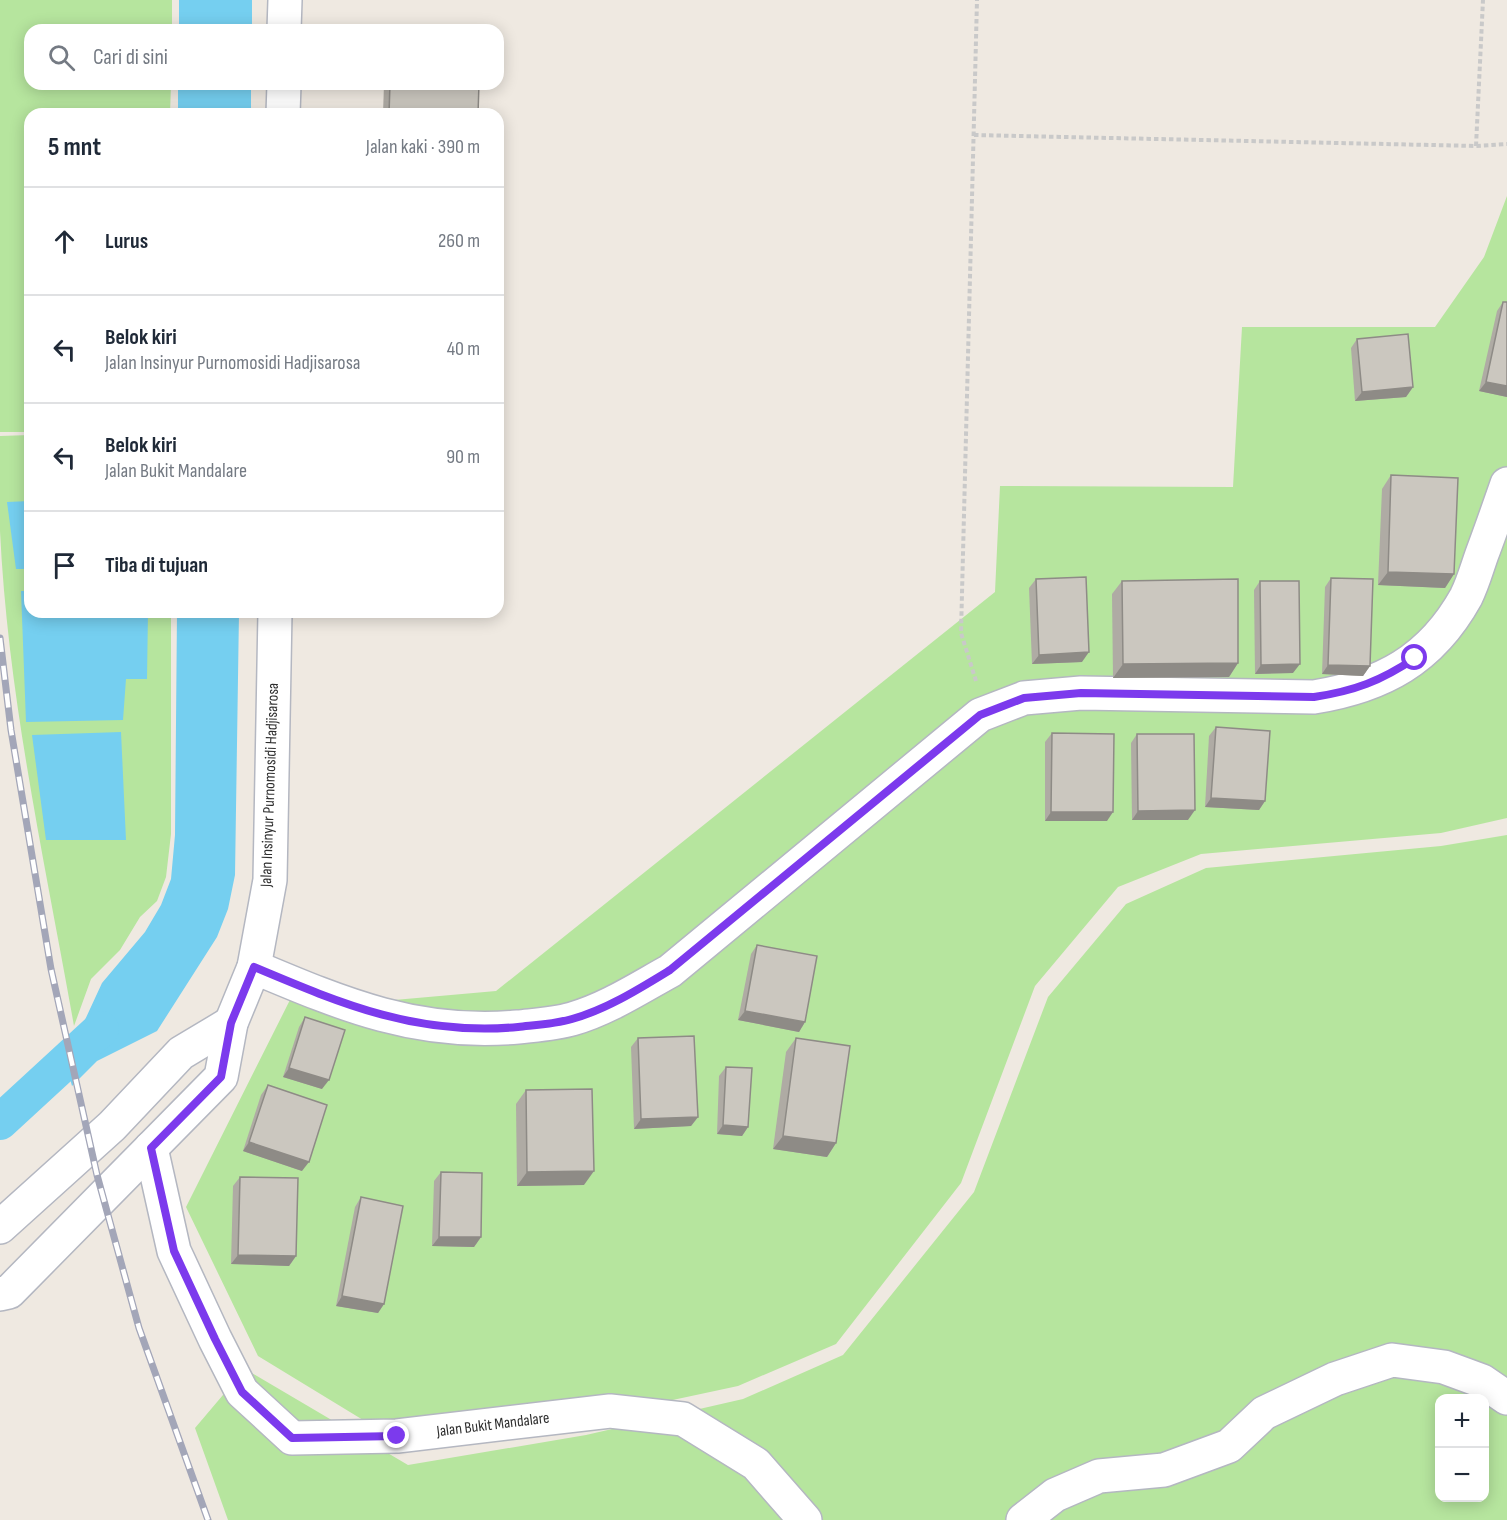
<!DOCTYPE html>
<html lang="id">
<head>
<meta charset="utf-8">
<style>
	:root { --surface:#fff; --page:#f6f6f7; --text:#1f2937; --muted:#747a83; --line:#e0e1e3 }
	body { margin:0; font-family:"Sofia Sans Condensed",sans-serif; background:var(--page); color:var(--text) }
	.controls { position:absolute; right:18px; bottom:18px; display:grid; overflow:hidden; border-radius:12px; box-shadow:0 3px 15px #0003 }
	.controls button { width:54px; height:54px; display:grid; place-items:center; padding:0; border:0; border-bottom:2px solid var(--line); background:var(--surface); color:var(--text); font:30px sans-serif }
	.stop { position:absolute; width:18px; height:18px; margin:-14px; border:4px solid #7c3aed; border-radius:50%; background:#fff }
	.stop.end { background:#7c3aed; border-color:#fff; box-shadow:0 2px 6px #0008 }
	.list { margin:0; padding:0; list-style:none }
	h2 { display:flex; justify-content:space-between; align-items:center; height:78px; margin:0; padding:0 24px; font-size:26px }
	h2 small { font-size:20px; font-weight:400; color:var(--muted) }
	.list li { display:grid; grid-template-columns:39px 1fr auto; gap:18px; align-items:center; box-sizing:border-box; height:108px; padding:0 24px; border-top:2px solid var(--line) }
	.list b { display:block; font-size:22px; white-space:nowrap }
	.list p { margin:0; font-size:20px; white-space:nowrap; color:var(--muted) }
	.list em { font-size:20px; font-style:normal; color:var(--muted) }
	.icon { flex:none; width:33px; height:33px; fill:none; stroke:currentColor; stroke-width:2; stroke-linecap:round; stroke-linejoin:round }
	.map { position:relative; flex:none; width:1507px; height:1520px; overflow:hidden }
	.search { position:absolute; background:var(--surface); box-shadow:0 3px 15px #0003; left:24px; top:24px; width:480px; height:66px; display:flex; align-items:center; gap:15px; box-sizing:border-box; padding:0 21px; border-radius:18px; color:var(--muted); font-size:22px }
	.panel { position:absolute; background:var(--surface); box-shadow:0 3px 15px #0003; left:24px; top:108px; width:480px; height:510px; border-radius:18px }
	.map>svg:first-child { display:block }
	.green { fill:#b6e59e; fill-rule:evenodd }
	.water { fill:#75cff0 }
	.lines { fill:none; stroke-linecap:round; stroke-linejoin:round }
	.canal { stroke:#75cff0; stroke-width:36 }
	.street-casing { stroke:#b4b7c1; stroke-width:36 }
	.secondary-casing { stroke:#b4b7c1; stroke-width:36 }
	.path { stroke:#c9c9c9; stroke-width:4; stroke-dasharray:4.5 3; stroke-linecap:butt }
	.street { stroke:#fff; stroke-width:33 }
	.secondary { stroke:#fff; stroke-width:33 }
	.rail-casing { stroke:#a3a6b8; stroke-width:7 }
	.rail { stroke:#fff; stroke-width:4.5; stroke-dasharray:14; stroke-linecap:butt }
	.wall { fill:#afaba4 }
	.shaded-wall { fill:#8e8b86 }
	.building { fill:#cbc7bf; stroke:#8e8b86; stroke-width:1.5 }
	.route { stroke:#7c3aed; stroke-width:8 }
	.labels { text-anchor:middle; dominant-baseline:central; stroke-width:4.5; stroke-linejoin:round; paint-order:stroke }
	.street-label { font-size:16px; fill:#2e2e2e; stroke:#fff }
</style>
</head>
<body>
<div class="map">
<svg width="1507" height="1520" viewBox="0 0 1507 1520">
	<rect width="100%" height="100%" fill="#efe9e1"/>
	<g class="green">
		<polygon points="0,0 172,0 172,30 30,30 30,84 171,84 170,114 30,114 30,432 0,432"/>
		<polygon points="1507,196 1507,818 1441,833 1201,854 1118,887 1035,986 961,1183 836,1344 738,1386 584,1419 409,1448 258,1356 186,1207 302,976 383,1001 496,991 995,592 1000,486 1233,487 1242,327 1435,327 1484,257"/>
		<path d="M30,435V612H171V834L166,877L157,901L140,917L120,950L91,979L74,1026C45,862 8,698 0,531C0,499 0,467 0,436Z"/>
		<path d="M1507,835V1520H228L195,1428L245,1369L408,1465L586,1435L743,1399L843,1355L974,1192L1048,997L1126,904L1206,868L1441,846ZM1440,1398H1484V1498H1440Z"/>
	</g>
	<g class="water">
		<rect x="179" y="0" width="73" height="30"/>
		<rect x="178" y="84" width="73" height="30"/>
		<polygon points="30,501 30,569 16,569 7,502"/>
		<polygon points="21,591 30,591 30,612 148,612 147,679 126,679 123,720 26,722"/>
		<polygon points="177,612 239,612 235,875 228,909 217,937 157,1031 97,1061 72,1086 62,1049 78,1035 102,983 145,932 161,905 171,879 175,835"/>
		<polygon points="121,732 126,840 46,840 32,735"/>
	</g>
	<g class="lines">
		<polyline class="canal" points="0,1122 101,1029"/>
		<defs>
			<g id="street">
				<path d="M254,967C344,1005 418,1036 518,1027C536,1025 555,1024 572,1019C607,1009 639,988 670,971L980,715L1024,698L1081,693L1314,697C1382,686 1431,660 1466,597C1473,583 1477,568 1482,554C1491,530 1499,507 1507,484"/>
				<polyline points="151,1148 174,1251 215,1339 242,1392 292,1438 397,1436 610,1411 683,1419 756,1464 805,1520"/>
				<polyline points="1023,1520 1055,1495 1099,1476 1164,1470 1229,1446 1264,1413 1335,1379 1392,1360 1444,1367 1482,1381 1507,1398"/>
			</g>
			<g id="secondary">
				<polyline points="284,30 285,0"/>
				<polyline points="283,114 284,84"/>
				<polyline points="0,1227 112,1126 181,1053 231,1023"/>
				<polyline points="0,1294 9,1292 221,1077 231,1023 254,967 270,880 275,612"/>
			</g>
		</defs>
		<use href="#street" class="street-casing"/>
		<use href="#secondary" class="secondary-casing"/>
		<g class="path">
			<polyline points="974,135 1476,146 1507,144"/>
			<polyline points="1476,146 1483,0"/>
			<polyline points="976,681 961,633 977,0"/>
		</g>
		<use href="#street" class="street"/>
		<use href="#secondary" class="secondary"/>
		<defs>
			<polyline id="rail" points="0,638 11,730 51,969 97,1175 139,1328 208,1520"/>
		</defs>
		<use href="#rail" class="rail-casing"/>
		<use href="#rail" class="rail"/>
	</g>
	<g class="wall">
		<polygon points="384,84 479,84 478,114 383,114"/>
		<polygon points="1503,302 1507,397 1479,391 1497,311"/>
		<polygon points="1357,339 1413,387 1406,397 1355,401 1351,348"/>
		<polygon points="1391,475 1454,574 1445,588 1378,585 1382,489"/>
		<polygon points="1331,578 1370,666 1363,676 1322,674 1325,587"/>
		<polygon points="1036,579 1082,662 1032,664 1029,588"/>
		<polygon points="1122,581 1238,663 1229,677 1113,678 1112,594"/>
		<polygon points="1260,581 1293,673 1255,674 1254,590"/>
		<polygon points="1216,727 1265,801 1259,810 1205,807 1209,736"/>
		<polygon points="1052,733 1107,821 1045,821 1045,742"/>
		<polygon points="1137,734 1188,820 1132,820 1131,743"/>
		<polygon points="757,945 805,1022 799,1032 738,1020 751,954"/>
		<polygon points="305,1017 322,1089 283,1077 299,1027"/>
		<polygon points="638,1038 698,1117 691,1126 634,1129 631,1047"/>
		<polygon points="796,1038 836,1143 827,1157 773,1149 786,1052"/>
		<polygon points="726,1067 748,1127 742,1136 717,1134 719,1076"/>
		<polygon points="268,1085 302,1171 243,1151 261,1095"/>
		<polygon points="526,1090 584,1185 517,1186 516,1104"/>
		<polygon points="441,1172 481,1237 474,1247 432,1246 434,1181"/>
		<polygon points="240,1177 296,1256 289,1266 231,1264 233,1186"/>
		<polygon points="361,1197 384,1304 378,1313 336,1306 355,1207"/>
	</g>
	<g class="shaded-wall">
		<polygon points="1486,382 1507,386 1507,397 1479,391"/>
		<polygon points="1413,387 1406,397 1355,401 1362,392"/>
		<polygon points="1388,572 1454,574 1445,588 1378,585"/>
		<polygon points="1089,652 1082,662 1032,664 1039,655"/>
		<polygon points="1238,663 1229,677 1113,678 1123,664"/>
		<polygon points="1300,664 1293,673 1255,674 1261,665"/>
		<polygon points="1328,665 1370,666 1363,676 1322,674"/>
		<polygon points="1211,798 1265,801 1259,810 1205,807"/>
		<polygon points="1195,810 1188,820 1132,820 1138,811"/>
		<polygon points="1051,812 1113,812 1107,821 1045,821"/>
		<polygon points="745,1011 805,1022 799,1032 738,1020"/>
		<polygon points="289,1068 329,1080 322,1089 283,1077"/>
		<polygon points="698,1117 691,1126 634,1129 641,1119"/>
		<polygon points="723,1125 748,1127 742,1136 717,1134"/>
		<polygon points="783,1136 836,1143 827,1157 773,1149"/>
		<polygon points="249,1142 309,1162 302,1171 243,1151"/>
		<polygon points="594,1171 584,1185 517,1186 527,1172"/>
		<polygon points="439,1237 481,1237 474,1247 432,1246"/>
		<polygon points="238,1255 296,1256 289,1266 231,1264"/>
		<polygon points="342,1296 384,1304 378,1313 336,1306"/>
	</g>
	<g class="building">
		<polygon points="390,84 479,84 478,114 389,114"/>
		<polygon points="1503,302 1507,302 1507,386 1486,382"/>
		<polygon points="1408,334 1413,387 1362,392 1357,339"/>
		<polygon points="1391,475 1458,478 1454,574 1388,572"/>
		<polygon points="1086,577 1089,652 1039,655 1036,579"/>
		<polygon points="1331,578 1373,579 1370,666 1328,665"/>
		<polygon points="1238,579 1238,663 1123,664 1122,581"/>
		<polygon points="1260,581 1299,581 1300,664 1261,665"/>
		<polygon points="1216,727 1270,731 1265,801 1211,798"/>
		<polygon points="1052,733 1114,734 1113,812 1051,812"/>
		<polygon points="1137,734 1194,734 1195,810 1138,811"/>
		<polygon points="757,945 817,956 805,1022 745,1011"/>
		<polygon points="305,1017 345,1030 329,1080 289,1068"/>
		<polygon points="694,1036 698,1117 641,1119 638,1038"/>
		<polygon points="796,1038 850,1046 836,1143 783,1136"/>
		<polygon points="726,1067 752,1068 748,1127 723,1125"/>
		<polygon points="268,1085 327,1105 309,1162 249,1142"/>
		<polygon points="592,1089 594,1171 527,1172 526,1090"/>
		<polygon points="441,1172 482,1173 481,1237 439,1237"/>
		<polygon points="240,1177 298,1178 296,1256 238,1255"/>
		<polygon points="361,1197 403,1206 384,1304 342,1296"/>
	</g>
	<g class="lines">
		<path class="route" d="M397,1436L292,1438L242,1392L215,1339L174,1251L151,1148L221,1077L231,1023L254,967C344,1005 418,1036 518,1027C536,1025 555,1024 572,1019C607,1009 639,989 670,970L980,715L1024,698L1081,693L1314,697C1354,691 1381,681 1415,658"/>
	</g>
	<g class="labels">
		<g class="street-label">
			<text transform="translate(270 785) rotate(-88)">Jalan Insinyur Purnomosidi Hadjisarosa</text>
			<text transform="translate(493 1425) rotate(-7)">Jalan Bukit Mandalare</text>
		</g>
	</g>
</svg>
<div class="controls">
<button>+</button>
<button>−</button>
</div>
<div class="stop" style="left:1415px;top:658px"></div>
<div class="stop end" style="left:397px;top:1436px"></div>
<div class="search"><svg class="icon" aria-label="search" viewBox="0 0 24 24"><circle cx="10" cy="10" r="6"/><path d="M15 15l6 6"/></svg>Cari di sini</div>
<section class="panel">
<h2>5 mnt<small>Jalan kaki · 390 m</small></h2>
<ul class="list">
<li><svg class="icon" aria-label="ahead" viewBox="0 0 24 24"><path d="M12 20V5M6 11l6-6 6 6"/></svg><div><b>Lurus</b></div><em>260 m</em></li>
<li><svg class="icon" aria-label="left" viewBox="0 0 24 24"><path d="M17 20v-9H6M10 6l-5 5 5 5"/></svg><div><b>Belok kiri</b><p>Jalan Insinyur Purnomosidi Hadjisarosa</p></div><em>40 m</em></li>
<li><svg class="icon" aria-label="left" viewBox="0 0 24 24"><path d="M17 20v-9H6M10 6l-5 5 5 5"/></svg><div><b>Belok kiri</b><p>Jalan Bukit Mandalare</p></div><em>90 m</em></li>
<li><svg class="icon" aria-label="arrive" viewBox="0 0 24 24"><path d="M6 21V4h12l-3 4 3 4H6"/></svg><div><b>Tiba di tujuan</b></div></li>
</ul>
</section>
</div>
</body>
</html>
